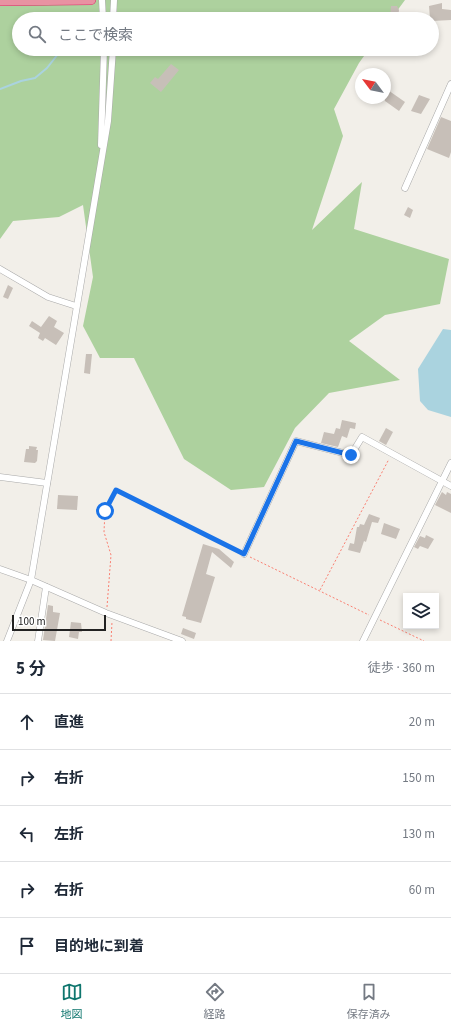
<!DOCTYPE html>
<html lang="ja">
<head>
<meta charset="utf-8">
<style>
	:root { --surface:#fff; --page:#f2f2f3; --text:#1f2937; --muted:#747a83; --line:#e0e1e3; --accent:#0f766e }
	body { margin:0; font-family:"Source Sans 3","Noto Sans JP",sans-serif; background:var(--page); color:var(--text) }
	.controls { position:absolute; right:12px; bottom:12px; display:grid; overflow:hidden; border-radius:0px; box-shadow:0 2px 6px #0003 }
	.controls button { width:36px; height:36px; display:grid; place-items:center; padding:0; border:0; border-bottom:1px solid var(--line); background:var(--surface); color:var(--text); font:20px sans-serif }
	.compass { position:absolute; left:355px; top:68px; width:36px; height:36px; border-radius:50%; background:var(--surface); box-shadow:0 2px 6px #0003; rotate:302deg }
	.scale { position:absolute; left:12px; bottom:10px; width:94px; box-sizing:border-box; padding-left:4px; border:2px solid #222; border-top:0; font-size:11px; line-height:14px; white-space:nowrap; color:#222; -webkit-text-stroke:3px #fff; paint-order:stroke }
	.stop { position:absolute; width:12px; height:12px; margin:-9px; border:3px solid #1a73e8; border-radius:50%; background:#fff }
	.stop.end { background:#1a73e8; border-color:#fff; box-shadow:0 1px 4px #0008 }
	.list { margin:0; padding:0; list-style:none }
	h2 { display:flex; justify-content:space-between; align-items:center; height:52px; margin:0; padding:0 16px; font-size:17px }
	h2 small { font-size:13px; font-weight:400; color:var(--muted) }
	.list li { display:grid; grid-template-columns:26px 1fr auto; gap:12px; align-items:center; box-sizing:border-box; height:56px; padding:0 16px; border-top:1px solid var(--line) }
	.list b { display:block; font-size:15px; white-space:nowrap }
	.list em { font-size:13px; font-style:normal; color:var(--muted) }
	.icon { flex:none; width:22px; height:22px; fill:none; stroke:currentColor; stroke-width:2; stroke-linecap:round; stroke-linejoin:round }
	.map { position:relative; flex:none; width:451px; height:641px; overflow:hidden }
	.search { position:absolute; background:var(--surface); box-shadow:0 2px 6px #0003; left:12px; right:12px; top:12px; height:44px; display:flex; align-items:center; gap:10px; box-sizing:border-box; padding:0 14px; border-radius:22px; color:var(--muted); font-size:15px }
	.sheet { height:332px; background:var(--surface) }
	nav { display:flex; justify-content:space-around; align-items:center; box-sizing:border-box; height:56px; border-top:1px solid var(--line); background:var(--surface); font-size:11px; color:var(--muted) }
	nav a { display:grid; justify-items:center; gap:2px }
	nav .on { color:var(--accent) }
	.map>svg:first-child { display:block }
	.forest { fill:#add19e }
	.water { fill:#aad3df }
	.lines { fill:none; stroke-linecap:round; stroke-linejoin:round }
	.stream { stroke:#aad3df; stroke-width:2 }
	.building { fill:#c7bfb8 }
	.minor-casing { stroke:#a9a9a9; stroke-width:7 }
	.highway-casing { stroke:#dc2a67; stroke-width:10 }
	.path { stroke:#fa8072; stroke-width:1; stroke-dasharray:2 2; stroke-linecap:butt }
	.minor { stroke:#fff; stroke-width:6 }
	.highway { stroke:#e892a2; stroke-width:9 }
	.route { stroke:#1a73e8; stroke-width:5 }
</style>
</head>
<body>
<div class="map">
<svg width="451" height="641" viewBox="0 0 451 641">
	<rect width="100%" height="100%" fill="#f2efe9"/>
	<polygon class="forest" points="0,0 405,0 391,19 19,19 19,49 369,49 359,63 334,109 343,136 312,230 362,182 354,229 449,259 440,304 385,315 349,341 400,380 329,393 295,428 264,487 231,490 184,459 134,358 100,358 83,326 93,277 83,205 59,217 13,221 0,239"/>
	<polygon class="water" points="443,329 451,330 451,417 428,410 420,401 418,369"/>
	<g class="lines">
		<polyline class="stream" points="0,89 21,81 35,78 47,68 62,49"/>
	</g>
	<g class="building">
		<polygon points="442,3 442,9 451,10 451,20 432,21 430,19 429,6"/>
		<polygon points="391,6 397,6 399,10 398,19 390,19"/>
		<polygon points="171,64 179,70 161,92 150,83 155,77 158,79"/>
		<polygon points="385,88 405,102 399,111 385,101"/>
		<polygon points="419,95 430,99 421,114 411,111"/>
		<polygon points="441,117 451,121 451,152 449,158 427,149"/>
		<polygon points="408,207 413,210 410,218 404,215"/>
		<polygon points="8,285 13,288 8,299 3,297"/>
		<polygon points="49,316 57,321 54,327 64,333 56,345 45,338 43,341 38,338 40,333 29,326 32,321 41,327"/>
		<polygon points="86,354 92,354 90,374 84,373"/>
		<polygon points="342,420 356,423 355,429 350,428 347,438 342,436 338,447 321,443 324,432 334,434 336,428 340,429"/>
		<polygon points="386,428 393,432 386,445 379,441"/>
		<polygon points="29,446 37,447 36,450 38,450 37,461 35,463 24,462 26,449 29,449"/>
		<polygon points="442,492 446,495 447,492 451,494 451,513 435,505"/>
		<polygon points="58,495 78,496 77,510 57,509"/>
		<polygon points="369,514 380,518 378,523 372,522 366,542 364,541 360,553 348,550 350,543 354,544 357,527 359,527 360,524 364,525"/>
		<polygon points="384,523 400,529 396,539 381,534"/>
		<polygon points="426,535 434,539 428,549 420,546 418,549 414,547 420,536 425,538"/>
		<polygon points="203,544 219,549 234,562 231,568 212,552 206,574 215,577 201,623 186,619 186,617 182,616"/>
		<polygon points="48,605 53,606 53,612 60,613 55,641 43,640"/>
		<polygon points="71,622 81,623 82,632 79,632 78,639 69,637"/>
		<polygon points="183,628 196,633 194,639 181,634"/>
	</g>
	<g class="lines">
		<defs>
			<g id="minor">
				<polyline points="102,0 103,19"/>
				<polyline points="113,19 114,0"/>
				<polyline points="101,145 104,49"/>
				<polyline points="405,188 451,84"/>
				<polyline points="0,269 48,297 76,306"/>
				<polyline points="0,477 47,483"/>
				<polyline points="244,554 296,441 351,455 362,437 451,486"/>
				<polyline points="0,569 31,580 106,613 182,641"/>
				<polyline points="7,641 31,580 108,121 113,49"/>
				<polyline points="38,641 46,587"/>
				<polyline points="363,641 451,463"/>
			</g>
			<polyline id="highway" points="0,1 91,0"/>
		</defs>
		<use href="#minor" class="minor-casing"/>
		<use href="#highway" class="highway-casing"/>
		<g class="path">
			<polyline points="250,557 369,615"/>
			<polyline points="320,590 389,459"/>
			<polyline points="107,607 111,555 104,532 105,511 116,490 238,551"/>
			<polyline points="380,620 424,641"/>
			<polyline points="111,641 112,622"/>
		</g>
		<use href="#minor" class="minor"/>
		<use href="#highway" class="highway"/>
	</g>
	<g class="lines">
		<polyline class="route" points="105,511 116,490 244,554 296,441 351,455"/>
	</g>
</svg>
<div class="controls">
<button><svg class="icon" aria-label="layers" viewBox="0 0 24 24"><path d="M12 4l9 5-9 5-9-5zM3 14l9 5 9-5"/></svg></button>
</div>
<svg class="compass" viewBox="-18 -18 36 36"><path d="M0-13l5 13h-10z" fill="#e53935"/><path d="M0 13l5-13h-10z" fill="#747a83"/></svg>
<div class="scale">100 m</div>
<div class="stop" style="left:105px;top:511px"></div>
<div class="stop end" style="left:351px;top:455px"></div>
<div class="search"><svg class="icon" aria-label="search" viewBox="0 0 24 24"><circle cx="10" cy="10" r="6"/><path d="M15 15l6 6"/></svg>ここで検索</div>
</div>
<section class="sheet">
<h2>5 分<small>徒歩 · 360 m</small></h2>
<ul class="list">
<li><svg class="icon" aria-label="ahead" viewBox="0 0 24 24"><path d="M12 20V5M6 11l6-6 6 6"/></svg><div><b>直進</b></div><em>20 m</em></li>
<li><svg class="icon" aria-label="right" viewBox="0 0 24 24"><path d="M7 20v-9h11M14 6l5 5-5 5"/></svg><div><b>右折</b></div><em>150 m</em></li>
<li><svg class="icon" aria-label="left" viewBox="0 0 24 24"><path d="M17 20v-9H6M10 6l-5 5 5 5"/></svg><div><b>左折</b></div><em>130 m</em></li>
<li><svg class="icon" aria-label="right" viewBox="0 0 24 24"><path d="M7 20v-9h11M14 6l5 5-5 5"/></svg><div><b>右折</b></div><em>60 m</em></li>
<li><svg class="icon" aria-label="arrive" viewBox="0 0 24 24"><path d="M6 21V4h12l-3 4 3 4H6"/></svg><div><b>目的地に到着</b></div></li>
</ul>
</section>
<nav>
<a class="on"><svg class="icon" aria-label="map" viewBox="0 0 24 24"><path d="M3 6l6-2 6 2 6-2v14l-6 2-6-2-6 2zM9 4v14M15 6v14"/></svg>地図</a>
<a><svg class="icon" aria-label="directions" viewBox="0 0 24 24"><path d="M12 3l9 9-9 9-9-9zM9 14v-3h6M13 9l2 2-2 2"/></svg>経路</a>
<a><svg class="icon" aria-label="saved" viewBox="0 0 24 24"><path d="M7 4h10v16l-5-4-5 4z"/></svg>保存済み</a>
</nav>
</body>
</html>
